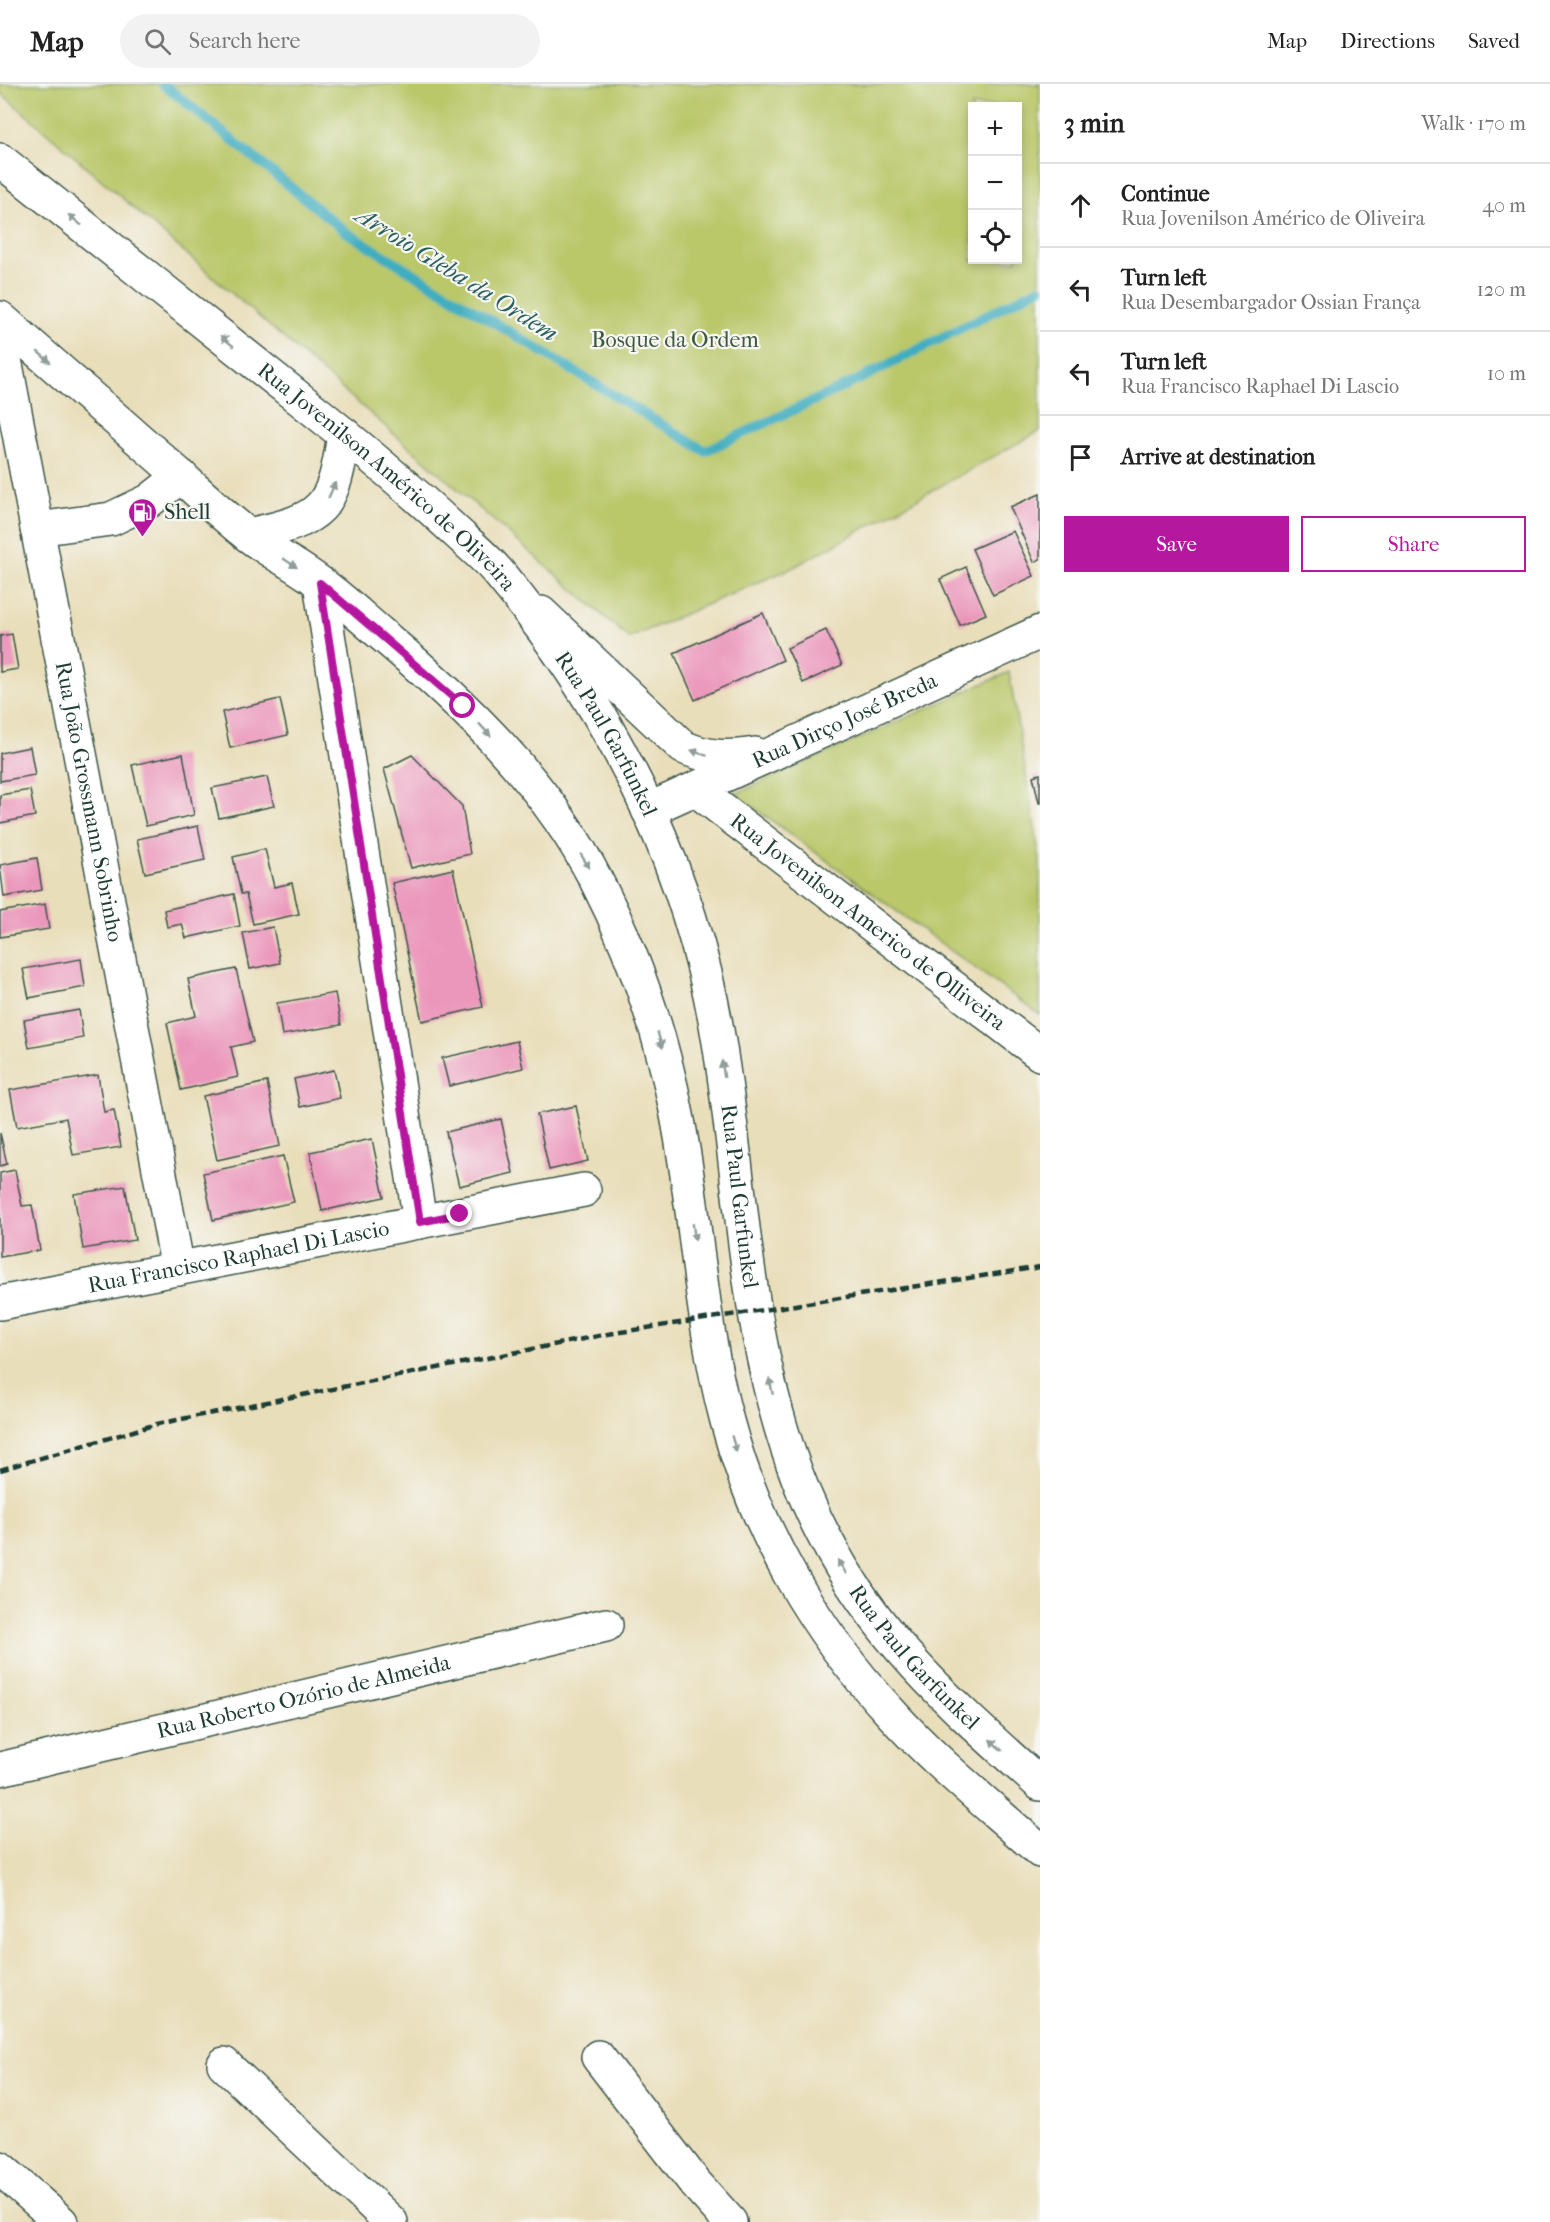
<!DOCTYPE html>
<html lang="en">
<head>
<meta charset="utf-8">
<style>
	:root { --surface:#fff; --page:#f2f2f2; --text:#222; --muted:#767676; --line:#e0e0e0; --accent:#b5179e }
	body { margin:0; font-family:"IM FELL French Canon",serif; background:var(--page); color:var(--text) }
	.controls { position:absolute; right:18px; top:18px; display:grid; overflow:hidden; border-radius:0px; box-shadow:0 3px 9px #0003 }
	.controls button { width:54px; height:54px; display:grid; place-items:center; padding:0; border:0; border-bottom:2px solid var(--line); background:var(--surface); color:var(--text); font:30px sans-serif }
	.stop { position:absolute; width:18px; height:18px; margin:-14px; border:4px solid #b5179e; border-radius:50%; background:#fff }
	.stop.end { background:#b5179e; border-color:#fff; box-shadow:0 2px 6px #0008 }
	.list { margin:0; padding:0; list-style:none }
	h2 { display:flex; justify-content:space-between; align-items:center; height:78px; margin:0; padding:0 24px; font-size:26px }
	h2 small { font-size:20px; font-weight:400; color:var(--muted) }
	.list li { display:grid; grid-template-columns:39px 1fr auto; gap:18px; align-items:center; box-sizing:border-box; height:84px; padding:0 24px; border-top:2px solid var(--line) }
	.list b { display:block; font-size:22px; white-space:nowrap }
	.list p { margin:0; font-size:20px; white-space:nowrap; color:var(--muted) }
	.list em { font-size:20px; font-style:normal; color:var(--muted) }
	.actions { display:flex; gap:12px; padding:18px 24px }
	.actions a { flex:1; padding:14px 0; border:2px solid var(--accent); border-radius:0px; text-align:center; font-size:21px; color:var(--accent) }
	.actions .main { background:var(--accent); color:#fff }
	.icon { flex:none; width:33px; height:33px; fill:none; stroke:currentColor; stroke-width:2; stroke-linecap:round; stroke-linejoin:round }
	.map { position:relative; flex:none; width:1040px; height:2138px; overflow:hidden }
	header { display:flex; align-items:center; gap:36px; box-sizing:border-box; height:84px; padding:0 30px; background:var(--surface); border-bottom:2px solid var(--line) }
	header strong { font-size:28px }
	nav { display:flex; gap:33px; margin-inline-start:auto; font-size:21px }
	.search { width:420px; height:54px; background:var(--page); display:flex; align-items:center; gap:15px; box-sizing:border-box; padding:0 21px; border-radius:33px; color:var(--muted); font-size:22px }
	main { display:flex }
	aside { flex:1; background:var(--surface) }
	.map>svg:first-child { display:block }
	.green { fill:#bac86a; stroke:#6c824f; stroke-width:1.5; fill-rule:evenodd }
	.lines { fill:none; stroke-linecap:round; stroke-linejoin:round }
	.stream { stroke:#41adc0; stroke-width:10 }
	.building { fill:#eb97bb }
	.minor-casing { stroke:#3d5548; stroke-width:36 }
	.major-casing { stroke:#3d5548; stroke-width:36 }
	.minor { stroke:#fff; stroke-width:33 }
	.major { stroke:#fff; stroke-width:33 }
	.rail { stroke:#1f3d34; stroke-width:4.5; stroke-dasharray:9 4.5; stroke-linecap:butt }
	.oneway { fill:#8f9e9a }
	.route { stroke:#b5179e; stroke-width:8 }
	.labels { text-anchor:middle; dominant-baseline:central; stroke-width:4.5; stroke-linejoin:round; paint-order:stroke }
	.park-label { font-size:22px; fill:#3e593f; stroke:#f6f6f2 }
	.street-label { font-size:22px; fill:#1f3d34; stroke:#f6f6f2 }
	.poi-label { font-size:22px; fill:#1f3d34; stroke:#f6f6f2; text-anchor:start }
	.water-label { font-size:24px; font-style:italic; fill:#295f5e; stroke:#f6f6f2 }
</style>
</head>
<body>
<header>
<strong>Map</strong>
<div class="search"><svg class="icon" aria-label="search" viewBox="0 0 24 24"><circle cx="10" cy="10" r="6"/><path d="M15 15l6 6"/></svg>Search here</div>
<nav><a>Map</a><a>Directions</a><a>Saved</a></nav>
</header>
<main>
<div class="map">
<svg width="1040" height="2138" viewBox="0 0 1040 2138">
	<rect width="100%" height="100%" fill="#f6f6f2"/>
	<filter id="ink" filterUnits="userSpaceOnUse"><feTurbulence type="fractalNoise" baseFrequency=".0167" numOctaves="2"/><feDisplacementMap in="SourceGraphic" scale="12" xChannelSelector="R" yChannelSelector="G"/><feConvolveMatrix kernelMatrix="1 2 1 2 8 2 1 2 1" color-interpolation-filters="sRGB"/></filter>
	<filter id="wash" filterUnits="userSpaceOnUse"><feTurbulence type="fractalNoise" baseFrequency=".008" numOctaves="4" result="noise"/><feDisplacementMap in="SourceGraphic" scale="24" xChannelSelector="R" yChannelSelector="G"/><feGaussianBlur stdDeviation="1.35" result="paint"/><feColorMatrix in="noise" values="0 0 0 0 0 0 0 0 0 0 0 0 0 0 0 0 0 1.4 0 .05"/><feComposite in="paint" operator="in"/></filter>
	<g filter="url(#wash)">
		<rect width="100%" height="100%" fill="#e9deba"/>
		<g class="green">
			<path d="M0,0H1040V347L794,483L629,554L0,8ZM1017,22V176H972V22Z"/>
			<polygon points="1009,588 1040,775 1040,931 735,710"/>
		</g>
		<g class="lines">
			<polyline class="stream" points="163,0 346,148 705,367 854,298 1040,204"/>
		</g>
		<g id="blocks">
			<g class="building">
				<polygon points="1040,410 1040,475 1034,478 1010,423"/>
				<polygon points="1013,447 1034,492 993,511 972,465"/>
				<polygon points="966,483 986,530 960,541 940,495"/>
				<polygon points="763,529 783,576 695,616 674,569"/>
				<polygon points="826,546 842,581 803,599 787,564"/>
				<polygon points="12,550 18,585 0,588 0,552"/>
				<polygon points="280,615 288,651 230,664 222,628"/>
				<polygon points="30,663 35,691 0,697 0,669"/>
				<polygon points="183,670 194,731 146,742 132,681"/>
				<polygon points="412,671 462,722 470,770 411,784 384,685"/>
				<polygon points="1040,690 1040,719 1039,719 1033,692"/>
				<polygon points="267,693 274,722 219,734 212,704"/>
				<polygon points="30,706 35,732 0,739 0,711"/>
				<polygon points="198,742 205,776 145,789 137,755"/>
				<polygon points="265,765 274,803 292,799 299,830 253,840 246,810 241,810 233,773"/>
				<polygon points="37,774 42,806 4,813 0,781"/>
				<polygon points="453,785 483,923 422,937 392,799"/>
				<polygon points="234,810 240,842 186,854 182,840 167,843 164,826"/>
				<polygon points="45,820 49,845 0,853 0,828"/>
				<polygon points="273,843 280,879 250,885 243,849"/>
				<polygon points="81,875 85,903 29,914 23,885"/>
				<polygon points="236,885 253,958 231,963 238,993 181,1006 167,939 196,932 188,895"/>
				<polygon points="335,909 341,941 282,951 277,919"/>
				<polygon points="79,926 83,954 29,964 24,936"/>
				<polygon points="517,957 523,984 449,1002 442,974"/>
				<polygon points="334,986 340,1014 300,1023 294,995"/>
				<polygon points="98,991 104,1028 114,1026 121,1063 73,1071 66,1034 17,1043 10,1006"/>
				<polygon points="267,998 280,1062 217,1076 203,1012"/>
				<polygon points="576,1022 588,1077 549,1086 537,1030"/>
				<polygon points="501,1035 513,1089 459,1102 446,1048"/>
				<polygon points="0,1049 7,1080 0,1082"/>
				<polygon points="372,1055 384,1113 322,1127 310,1068"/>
				<polygon points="283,1072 294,1118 213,1136 203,1089"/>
				<polygon points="15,1086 22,1122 32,1121 40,1166 0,1173 0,1089"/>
				<polygon points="125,1102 135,1156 83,1165 74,1110"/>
			</g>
		</g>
	</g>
	<g filter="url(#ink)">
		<use href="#blocks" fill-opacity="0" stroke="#3d5548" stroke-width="1.5"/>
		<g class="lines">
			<defs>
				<g id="minor">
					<path id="s1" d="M0,249L178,1185"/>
					<polyline points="37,445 111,435 149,417 181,392"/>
					<polyline points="320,499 420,1138"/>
					<path d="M541,529L683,663C707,674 728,674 755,670"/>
					<path id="s2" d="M695,705L1040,970"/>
					<path id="s3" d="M648,726L1040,548"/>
					<path id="s4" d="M0,1219L584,1106"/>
					<path id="s5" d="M0,1685L606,1541"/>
					<polyline points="598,1973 695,2099 730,2138"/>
					<polyline points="224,1980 391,2138"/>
					<polyline points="0,2084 61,2138"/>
				</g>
				<g id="major">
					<path id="s6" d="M0,76C100,156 200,235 300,315C353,357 405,400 454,446C469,460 485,473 498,488C558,560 610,641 649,727C682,800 706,878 719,958C746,1122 745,1299 823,1450C877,1556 953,1622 1040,1700"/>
					<path d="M0,234C56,283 112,332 168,381C194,404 220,429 248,451C271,469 297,481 320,499C341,514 360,532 380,549C463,619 544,696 595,794C634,869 661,948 677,1031C697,1132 700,1237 727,1337C756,1446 814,1546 891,1629C936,1679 990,1722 1040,1767"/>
					<path d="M248,451C324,435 333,426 344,350"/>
				</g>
			</defs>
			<use href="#minor" class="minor-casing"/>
			<use href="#major" class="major-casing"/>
			<use href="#minor" class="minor"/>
			<use href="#major" class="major"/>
			<polyline class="rail" points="0,1386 157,1340 608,1250 1040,1183"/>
		</g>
		<defs><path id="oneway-solid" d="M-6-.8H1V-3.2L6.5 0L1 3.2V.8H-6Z" transform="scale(1.5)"/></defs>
		<g class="oneway">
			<use href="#oneway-solid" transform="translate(75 136) rotate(-141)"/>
			<use href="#oneway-solid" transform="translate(227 257) rotate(-141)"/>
			<use href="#oneway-solid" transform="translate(44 273) rotate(41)"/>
			<use href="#oneway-solid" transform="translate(332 406) rotate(-66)"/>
			<use href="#oneway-solid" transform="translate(290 479) rotate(33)"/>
			<use href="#oneway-solid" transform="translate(485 646) rotate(47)"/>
			<use href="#oneway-solid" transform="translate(699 669) rotate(-161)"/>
			<use href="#oneway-solid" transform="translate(585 777) rotate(58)"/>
			<use href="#oneway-solid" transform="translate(660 956) rotate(73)"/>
			<use href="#oneway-solid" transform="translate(723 985) rotate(-98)"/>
			<use href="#oneway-solid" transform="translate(694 1148) rotate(82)"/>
			<use href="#oneway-solid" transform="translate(771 1302) rotate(-102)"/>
			<use href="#oneway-solid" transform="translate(734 1360) rotate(73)"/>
			<use href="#oneway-solid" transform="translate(842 1483) rotate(-121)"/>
			<use href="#oneway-solid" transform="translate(996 1661) rotate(-138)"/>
		</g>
	</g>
	<g class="lines" filter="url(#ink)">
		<polyline class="route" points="460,1130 420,1138 320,499 463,622"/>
	</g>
	<defs>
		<symbol id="fuel-pin" viewBox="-11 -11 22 30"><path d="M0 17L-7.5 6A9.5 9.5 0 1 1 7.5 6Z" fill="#b5179e" stroke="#f6f6f2"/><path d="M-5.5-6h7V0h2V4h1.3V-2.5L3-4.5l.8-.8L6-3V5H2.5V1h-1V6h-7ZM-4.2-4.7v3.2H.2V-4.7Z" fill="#fff"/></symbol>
	</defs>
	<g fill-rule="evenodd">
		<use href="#fuel-pin" x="126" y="412" width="33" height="45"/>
	</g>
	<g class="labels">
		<g class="park-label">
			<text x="675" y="256">Bosque da Ordem</text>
		</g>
		<g class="street-label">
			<text stroke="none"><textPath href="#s6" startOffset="500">Rua Jovenilson Américo de Oliveira</textPath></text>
			<text stroke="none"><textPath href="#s3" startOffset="216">Rua Dirço José Breda</textPath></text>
			<text stroke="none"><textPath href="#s6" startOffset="842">Rua Paul Garfunkel</textPath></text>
			<text stroke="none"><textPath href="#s1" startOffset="477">Rua João Grossmann Sobrinho</textPath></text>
			<text stroke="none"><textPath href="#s2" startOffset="218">Rua Jovenilson Americo de Olliveira</textPath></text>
			<text stroke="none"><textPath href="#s6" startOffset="1328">Rua Paul Garfunkel</textPath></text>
			<text stroke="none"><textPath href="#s4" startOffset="243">Rua Francisco Raphael Di Lascio</textPath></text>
			<text stroke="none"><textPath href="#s6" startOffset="1832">Rua Paul Garfunkel</textPath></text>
			<text stroke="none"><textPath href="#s5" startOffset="312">Rua Roberto Ozório de Almeida</textPath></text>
		</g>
		<g class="poi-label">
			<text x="164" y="428">Shell</text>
		</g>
		<g class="water-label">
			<text transform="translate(457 190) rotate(32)">Arroio Gleba da Ordem</text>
		</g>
	</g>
</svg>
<div class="controls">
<button>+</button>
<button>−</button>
<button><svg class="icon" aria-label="locate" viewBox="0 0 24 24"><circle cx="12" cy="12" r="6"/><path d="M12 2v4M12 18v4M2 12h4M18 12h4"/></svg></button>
</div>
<div class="stop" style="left:463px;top:622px"></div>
<div class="stop end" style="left:460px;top:1130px"></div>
</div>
<aside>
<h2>3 min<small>Walk · 170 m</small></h2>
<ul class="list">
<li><svg class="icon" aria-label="ahead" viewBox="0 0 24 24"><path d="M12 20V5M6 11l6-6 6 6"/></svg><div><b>Continue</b><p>Rua Jovenilson Américo de Oliveira</p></div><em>40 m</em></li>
<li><svg class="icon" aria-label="left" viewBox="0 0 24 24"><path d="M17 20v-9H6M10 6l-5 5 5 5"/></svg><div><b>Turn left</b><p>Rua Desembargador Ossian França</p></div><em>120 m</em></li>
<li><svg class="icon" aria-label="left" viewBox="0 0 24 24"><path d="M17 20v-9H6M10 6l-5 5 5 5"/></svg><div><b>Turn left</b><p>Rua Francisco Raphael Di Lascio</p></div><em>10 m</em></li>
<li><svg class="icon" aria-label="arrive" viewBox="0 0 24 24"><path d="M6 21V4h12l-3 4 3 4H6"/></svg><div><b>Arrive at destination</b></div></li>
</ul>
<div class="actions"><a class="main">Save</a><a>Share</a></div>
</aside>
</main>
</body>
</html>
